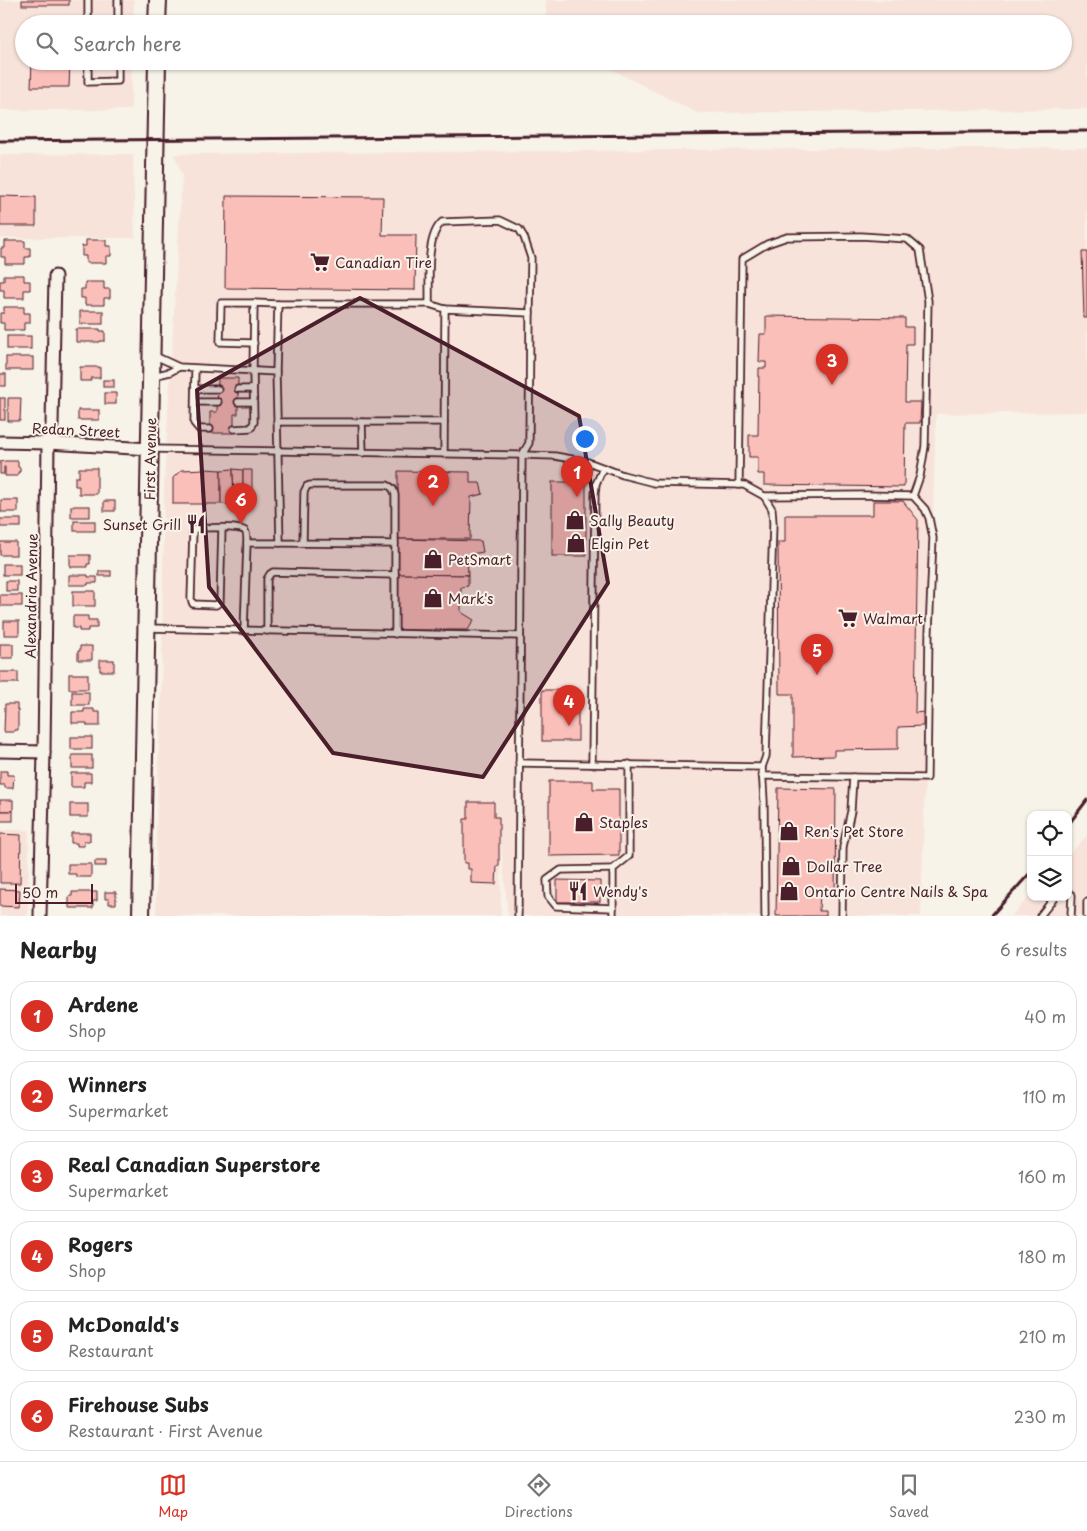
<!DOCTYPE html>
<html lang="en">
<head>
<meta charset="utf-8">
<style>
	:root { --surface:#fff; --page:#f2f2f2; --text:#222; --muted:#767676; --line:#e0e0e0; --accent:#d93025 }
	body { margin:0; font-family:"Playpen Sans",sans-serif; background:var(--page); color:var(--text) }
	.controls { position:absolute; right:15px; bottom:15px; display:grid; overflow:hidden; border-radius:10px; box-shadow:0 1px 4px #0004 }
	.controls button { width:45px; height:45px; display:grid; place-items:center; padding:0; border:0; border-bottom:1px solid var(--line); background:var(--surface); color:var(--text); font:25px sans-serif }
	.scale { position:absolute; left:15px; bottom:12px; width:78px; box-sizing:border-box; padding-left:5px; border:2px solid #4a1f2b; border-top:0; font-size:14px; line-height:18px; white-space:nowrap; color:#4a1f2b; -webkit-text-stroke:4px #f7f3e8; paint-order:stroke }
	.you { position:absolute; left:584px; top:438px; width:18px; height:18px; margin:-12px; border:4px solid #fff; border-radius:50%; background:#1a73e8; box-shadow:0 0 0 8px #1a73e833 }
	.badge { display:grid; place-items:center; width:32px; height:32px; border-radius:50%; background:var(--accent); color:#fff; font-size:16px; font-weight:700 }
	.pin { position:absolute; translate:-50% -41px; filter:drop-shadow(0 1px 2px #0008) }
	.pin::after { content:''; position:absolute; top:26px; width:18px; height:15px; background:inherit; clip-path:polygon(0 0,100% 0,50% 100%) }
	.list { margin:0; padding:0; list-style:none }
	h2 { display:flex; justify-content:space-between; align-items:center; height:65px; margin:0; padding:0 20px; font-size:21px }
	h2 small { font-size:16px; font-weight:400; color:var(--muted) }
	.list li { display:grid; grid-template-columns:32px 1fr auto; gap:15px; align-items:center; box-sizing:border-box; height:70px; margin:0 10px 10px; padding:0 10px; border:1px solid var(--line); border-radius:20px }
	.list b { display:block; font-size:19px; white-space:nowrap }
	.list p { margin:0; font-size:16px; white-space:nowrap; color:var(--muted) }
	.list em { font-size:16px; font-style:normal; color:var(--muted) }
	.icon { flex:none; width:28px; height:28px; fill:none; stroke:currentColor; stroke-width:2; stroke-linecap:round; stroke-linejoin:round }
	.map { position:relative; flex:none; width:1087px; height:916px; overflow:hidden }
	.search { position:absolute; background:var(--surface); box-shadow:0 1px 4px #0004; left:15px; right:15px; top:15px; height:55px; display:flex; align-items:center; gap:12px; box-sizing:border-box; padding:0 18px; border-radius:28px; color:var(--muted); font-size:19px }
	.sheet { height:545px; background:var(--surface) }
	nav { display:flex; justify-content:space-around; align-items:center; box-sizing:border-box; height:70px; border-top:1px solid var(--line); background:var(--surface); font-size:14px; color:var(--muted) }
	nav a { display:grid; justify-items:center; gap:2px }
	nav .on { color:var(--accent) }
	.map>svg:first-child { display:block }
	.built { fill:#f8e3da }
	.building { fill:#fbbfba; stroke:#4a1f2b }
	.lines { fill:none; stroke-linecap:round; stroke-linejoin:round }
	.service-casing { stroke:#4a1f2b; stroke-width:9 }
	.minor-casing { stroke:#4a1f2b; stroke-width:15 }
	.secondary-casing { stroke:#4a1f2b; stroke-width:20 }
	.service { stroke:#f7f3e8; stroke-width:5.5 }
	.minor { stroke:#f7f3e8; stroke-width:11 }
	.secondary { stroke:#f7f3e8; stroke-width:16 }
	.rail { stroke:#4a1f2b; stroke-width:3 }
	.marked { fill:#4a1f2b; fill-opacity:0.2; stroke:#4a1f2b; stroke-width:4; stroke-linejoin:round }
	.labels { text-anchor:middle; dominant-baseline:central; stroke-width:4; stroke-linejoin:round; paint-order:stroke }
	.poi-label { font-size:14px; fill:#4a1f2b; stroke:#f7f3e8; text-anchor:start }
	.street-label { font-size:14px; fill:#4a1f2b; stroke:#f7f3e8 }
</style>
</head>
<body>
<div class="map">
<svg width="1087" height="916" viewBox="0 0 1087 916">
	<rect width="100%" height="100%" fill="#f7f3e8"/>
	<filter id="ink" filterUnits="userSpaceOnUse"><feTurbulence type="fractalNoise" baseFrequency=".02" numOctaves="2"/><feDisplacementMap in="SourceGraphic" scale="10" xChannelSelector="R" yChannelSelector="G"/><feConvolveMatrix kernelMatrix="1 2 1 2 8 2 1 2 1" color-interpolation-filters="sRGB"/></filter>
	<g filter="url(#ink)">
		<g class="built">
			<polygon points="0,0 134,0 133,24 24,24 24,61 132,61 131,110 0,110"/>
			<polygon points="546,0 1087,0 1087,109 697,113 595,61 1063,61 1063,24 546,24"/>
			<polygon points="940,148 1087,148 1087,412 936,414 921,916 508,916 501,844 501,916 156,916 156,831 162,658 164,484 182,175 174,154"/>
			<polygon points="133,154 135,238 0,238 0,155"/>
			<polygon points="0,830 29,830 28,916 0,916"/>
			<polygon points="1087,835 1087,916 1011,916 1031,895 1031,897 1068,897 1068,856"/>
		</g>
		<g class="building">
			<rect x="22" y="0" width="47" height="5"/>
			<polygon points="32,61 70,61 69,87 31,87"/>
			<polygon points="0,196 36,197 36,226 0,226"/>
			<polygon points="226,196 383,197 382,235 416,235 415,290 225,288"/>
			<polygon points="86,240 106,240 106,246 111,246 111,256 106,256 106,263 86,263 86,256 82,256 82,246 86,246"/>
			<polygon points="5,241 25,241 25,248 30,248 30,257 25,257 25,264 5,264 5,257 1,257 1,248 5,248"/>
			<polygon points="1082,252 1087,252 1087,318 1084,318"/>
			<polygon points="4,275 24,275 24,281 30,281 30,290 24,290 24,298 4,298 4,290 0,290 0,281 4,281"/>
			<polygon points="85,282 104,282 104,289 110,289 110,298 104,298 104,305 85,305 85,298 81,298 81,289 85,289"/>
			<polygon points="4,307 24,307 24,313 30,313 30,323 24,323 24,330 4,330 4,323 0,323 0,313 4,313"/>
			<rect x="80" y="311" width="23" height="13"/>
			<polygon points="766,316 905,318 905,327 913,327 913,344 906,344 905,402 921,402 920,423 905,423 904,487 764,485 764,474 758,474 758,457 749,457 749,435 758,435 759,368 766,368 766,362 759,362 760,334 766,334"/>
			<polygon points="76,329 100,329 100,331 105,331 105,341 100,341 100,342 76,342"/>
			<rect x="7" y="336" width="24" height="13"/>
			<rect x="6" y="357" width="27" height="13"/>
			<polygon points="80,367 100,367 100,378 91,378 91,381 80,381"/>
			<rect x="0" y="374" width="6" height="12"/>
			<polygon points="218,378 238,378 238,414 234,414 234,433 210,433 210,412 217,412"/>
			<rect x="103" y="380" width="11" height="7"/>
			<rect x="105" y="393" width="11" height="11"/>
			<rect x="0" y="398" width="5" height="22"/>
			<polygon points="8,398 21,398 20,421 8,421"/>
			<rect x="78" y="410" width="21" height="10"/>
			<polygon points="5,461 18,461 18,467 20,467 20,472 18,472 18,476 5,476 5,467 4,467 4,474 0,474 0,462"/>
			<polygon points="79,468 97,468 97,494 79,494 79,486 75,486 75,477 79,477"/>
			<polygon points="205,469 221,470 221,504 204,504"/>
			<polygon points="205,469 204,504 173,504 173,478 181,470"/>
			<polygon points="233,469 234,505 221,504 221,470"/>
			<polygon points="233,469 243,470 243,504 234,505"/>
			<polygon points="243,470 252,470 252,505 243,504"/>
			<polygon points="398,471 470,472 470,483 480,483 483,494 471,497 470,539 398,539"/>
			<rect x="552" y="482" width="34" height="74"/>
			<rect x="1" y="500" width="17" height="12"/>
			<rect x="104" y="501" width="11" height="10"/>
			<polygon points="873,501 903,501 918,520 915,713 923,712 923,726 898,727 898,749 834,750 834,756 793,757 793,694 779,694 778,542 785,542 785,515 873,515"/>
			<rect x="71" y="506" width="19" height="11"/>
			<rect x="0" y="519" width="21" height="8"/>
			<rect x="74" y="521" width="21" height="10"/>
			<polygon points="398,539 481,541 483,552 467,555 468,575 398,574"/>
			<rect x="0" y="542" width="16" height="13"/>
			<polygon points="70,555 90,555 90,564 87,564 87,567 70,567"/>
			<rect x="3" y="564" width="17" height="11"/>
			<rect x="99" y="571" width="12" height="5"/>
			<polygon points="398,574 468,575 468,586 461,587 461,612 474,620 468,630 398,630"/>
			<polygon points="69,575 88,575 88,577 97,577 97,583 88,583 88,585 69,585"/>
			<rect x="6" y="581" width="11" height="10"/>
			<rect x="73" y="591" width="22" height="15"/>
			<rect x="0" y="595" width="22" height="11"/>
			<polygon points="73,616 88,616 88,620 97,620 97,628 88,628 88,631 79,631 79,628 73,628"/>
			<rect x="4" y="621" width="15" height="14"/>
			<rect x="0" y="644" width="13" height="14"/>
			<polygon points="80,646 92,646 92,660 78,660 78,651 80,651"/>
			<rect x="100" y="660" width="14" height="11"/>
			<rect x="0" y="672" width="18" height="11"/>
			<rect x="69" y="674" width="19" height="15"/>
			<rect x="542" y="690" width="36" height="51"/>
			<rect x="72" y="692" width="17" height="13"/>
			<polygon points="5,704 17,704 17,710 18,710 18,730 14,730 14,732 4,732"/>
			<polygon points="84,709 94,709 94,712 100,712 100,726 87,726 87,723 72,723 72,712 84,712"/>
			<rect x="71" y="737" width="21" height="12"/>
			<rect x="72" y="755" width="20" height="13"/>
			<polygon points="0,771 7,771 7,775 14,775 13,788 5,788 5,785 0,785"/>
			<polygon points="71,773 91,773 91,782 84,782 84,787 71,787"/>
			<polygon points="549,781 593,781 593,789 619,789 619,855 549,856"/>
			<polygon points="778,788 836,789 835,893 820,893 819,911 826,911 826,916 776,916"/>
			<rect x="0" y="800" width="13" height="11"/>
			<polygon points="468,802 494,802 494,817 499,817 499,866 497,866 496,884 471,883 471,869 468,869 468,863 464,863 464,819 468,819"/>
			<rect x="70" y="804" width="18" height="13"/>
			<rect x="0" y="811" width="13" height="10"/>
			<polygon points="71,833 90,833 90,841 84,841 84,846 77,846 77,843 71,843"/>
			<polygon points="0,834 21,835 20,883 0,883"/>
			<rect x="95" y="861" width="11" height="5"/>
			<polygon points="68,864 91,864 91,877 76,877 76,874 68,874"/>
			<polygon points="557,880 600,881 600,902 557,902"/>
			<polygon points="0,889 20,890 19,907 0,906"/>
			<polygon points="72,892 97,892 97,901 93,901 93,908 69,908 69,896 72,896"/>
			<polygon points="105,892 116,892 116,904 109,904 109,899 105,899"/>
		</g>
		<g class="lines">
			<defs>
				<g id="service">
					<polyline points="88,0 88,24"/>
					<polyline points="31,21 88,22"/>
					<polyline points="118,24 118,0"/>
					<polyline points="88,61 88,82 118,81 118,61"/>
					<path d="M445,309L429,304C430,282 425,237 442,222L500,220L519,229L524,237L531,258L530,313"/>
					<polyline points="254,343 220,342 221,303 254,303"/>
					<polyline points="153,355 179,367 276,372 280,543 395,544"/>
					<polyline points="195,369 194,423 199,429 210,429"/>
					<polyline points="276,372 278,304 429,304"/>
					<polyline points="153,376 170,372 179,367"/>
					<polyline points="195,389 218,389"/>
					<polyline points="238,389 253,389"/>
					<polyline points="195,402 218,402"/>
					<polyline points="238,402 253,402"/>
					<polyline points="277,422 444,422"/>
					<polyline points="362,422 363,453"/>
					<polyline points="234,429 251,428 254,422 253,371 254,303 278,304"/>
					<polyline points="152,449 522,455 518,916"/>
					<polyline points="444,454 445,309 530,313 529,443 522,455"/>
					<polyline points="522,455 555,456 588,462 623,475 654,483 744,485 764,496 772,509 773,523 766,756 762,767"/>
					<polyline points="739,485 742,259 767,244 787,237 861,236 907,239 920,250 928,301 925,446 920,476 913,496"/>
					<path d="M222,528L220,602L216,605L193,604L191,599L193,530C198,527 242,526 245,531C247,533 247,539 247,543"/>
					<path d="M303,543L304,492L307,486L310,485H387C392,487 394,489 395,495V634"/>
					<polyline points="147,628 520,636"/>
					<polyline points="244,631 247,543 280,543"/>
					<polyline points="267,631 267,579 270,574 273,572 395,575"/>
					<polyline points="519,763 762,767 764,801 765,916"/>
					<polyline points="592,764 595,494 596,484 603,468"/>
					<polyline points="762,776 927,778 929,632 933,538 929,518 925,509 913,496 865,495 764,496"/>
					<polyline points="613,869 561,870 547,880 548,896 556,906 613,908"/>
					<polyline points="1068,892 1072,895 1071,916"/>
					<polyline points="613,916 613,869 629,856 629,764"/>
					<polyline points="842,916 843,847 851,811 853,777"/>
					<polyline points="1040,916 1055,897"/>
					<polyline points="1087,916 1087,902"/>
				</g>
				<g id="minor">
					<polyline points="0,442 48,443 150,449"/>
					<polyline points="0,751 44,752"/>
					<polyline points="40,916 44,752 48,443 52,425 55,276"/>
				</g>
				<g id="secondary">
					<polyline points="157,24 158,0"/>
					<polyline points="141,916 157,61"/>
				</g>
			</defs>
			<use href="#service" class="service-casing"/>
			<use href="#minor" class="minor-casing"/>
			<use href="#secondary" class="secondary-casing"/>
			<use href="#service" class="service"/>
			<use href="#minor" class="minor"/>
			<use href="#secondary" class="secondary"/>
			<g class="rail">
				<polyline points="0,141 1087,131"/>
				<polyline points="1068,825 1087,800"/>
				<polyline points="991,916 1031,872"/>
			</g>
		</g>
	</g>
	<path class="marked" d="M360,298L579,416L608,583L483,777L333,753L209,587L197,390Z"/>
	<defs>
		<symbol id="supermarket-bare" viewBox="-9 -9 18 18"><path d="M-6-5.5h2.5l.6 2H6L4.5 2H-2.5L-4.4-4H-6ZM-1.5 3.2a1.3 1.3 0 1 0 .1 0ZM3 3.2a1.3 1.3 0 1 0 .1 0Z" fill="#4a1f2b" stroke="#f7f3e8" stroke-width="2.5" paint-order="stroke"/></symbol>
		<symbol id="shop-bare" viewBox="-9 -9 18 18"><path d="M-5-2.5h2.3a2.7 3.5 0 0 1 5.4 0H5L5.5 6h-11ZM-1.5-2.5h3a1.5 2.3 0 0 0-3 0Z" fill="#4a1f2b" stroke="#f7f3e8" stroke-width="2.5" paint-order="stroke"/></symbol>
		<symbol id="restaurant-bare" viewBox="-9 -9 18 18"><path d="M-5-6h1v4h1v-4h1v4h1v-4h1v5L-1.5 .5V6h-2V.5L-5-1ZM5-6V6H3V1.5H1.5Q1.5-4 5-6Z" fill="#4a1f2b" stroke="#f7f3e8" stroke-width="2.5" paint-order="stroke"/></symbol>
	</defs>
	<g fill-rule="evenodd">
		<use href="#supermarket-bare" x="306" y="248" width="28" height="28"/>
		<use href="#shop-bare" x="561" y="506" width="28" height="28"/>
		<use href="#restaurant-bare" x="182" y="510" width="28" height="28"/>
		<use href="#shop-bare" x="562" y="529" width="28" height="28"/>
		<use href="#shop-bare" x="419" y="545" width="28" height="28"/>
		<use href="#shop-bare" x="419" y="584" width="28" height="28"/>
		<use href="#supermarket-bare" x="834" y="604" width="28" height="28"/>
		<use href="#shop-bare" x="570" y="808" width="28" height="28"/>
		<use href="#shop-bare" x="775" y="817" width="28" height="28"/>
		<use href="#shop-bare" x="777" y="852" width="28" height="28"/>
		<use href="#restaurant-bare" x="564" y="877" width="28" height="28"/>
		<use href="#shop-bare" x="775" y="877" width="28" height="28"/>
	</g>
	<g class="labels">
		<g class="poi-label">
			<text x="335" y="262">Canadian Tire</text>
			<text x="590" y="520">Sally Beauty</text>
			<text x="181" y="524" text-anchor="end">Sunset Grill</text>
			<text x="591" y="543">Elgin Pet</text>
			<text x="448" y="559">PetSmart</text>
			<text x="448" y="598">Mark's</text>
			<text x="863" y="618">Walmart</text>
			<text x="599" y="822">Staples</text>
			<text x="804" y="831">Ren's Pet Store</text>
			<text x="806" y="866">Dollar Tree</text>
			<text x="593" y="891">Wendy's</text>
			<text x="804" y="891">Ontario Centre Nails &amp; Spa</text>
		</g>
		<g class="street-label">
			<text transform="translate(76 430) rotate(3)">Redan Street</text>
			<text transform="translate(150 459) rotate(-89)">First Avenue</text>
			<text transform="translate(31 596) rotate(-89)">Alexandria Avenue</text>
		</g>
	</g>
</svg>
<div class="controls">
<button><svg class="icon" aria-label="locate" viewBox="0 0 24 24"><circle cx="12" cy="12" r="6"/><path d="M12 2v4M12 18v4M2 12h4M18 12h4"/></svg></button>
<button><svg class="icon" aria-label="layers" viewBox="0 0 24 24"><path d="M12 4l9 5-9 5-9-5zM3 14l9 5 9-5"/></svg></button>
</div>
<div class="scale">50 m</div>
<div class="you"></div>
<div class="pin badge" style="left:577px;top:497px">1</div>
<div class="pin badge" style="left:433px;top:506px">2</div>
<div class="pin badge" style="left:832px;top:385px">3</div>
<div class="pin badge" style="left:569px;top:726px">4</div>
<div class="pin badge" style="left:817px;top:675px">5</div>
<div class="pin badge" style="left:241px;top:524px">6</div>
<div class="search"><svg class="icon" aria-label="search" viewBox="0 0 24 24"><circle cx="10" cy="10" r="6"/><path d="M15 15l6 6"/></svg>Search here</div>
</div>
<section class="sheet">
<h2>Nearby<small>6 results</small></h2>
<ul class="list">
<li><span class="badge">1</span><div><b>Ardene</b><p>Shop</p></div><em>40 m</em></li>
<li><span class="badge">2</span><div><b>Winners</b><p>Supermarket</p></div><em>110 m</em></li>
<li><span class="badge">3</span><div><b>Real Canadian Superstore</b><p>Supermarket</p></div><em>160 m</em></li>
<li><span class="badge">4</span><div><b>Rogers</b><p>Shop</p></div><em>180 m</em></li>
<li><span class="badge">5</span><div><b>McDonald's</b><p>Restaurant</p></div><em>210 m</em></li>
<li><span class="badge">6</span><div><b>Firehouse Subs</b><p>Restaurant · First Avenue</p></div><em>230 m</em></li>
</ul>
</section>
<nav>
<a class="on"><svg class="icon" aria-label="map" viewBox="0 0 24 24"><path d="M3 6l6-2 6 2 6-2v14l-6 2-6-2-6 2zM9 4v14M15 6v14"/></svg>Map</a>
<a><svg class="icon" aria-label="directions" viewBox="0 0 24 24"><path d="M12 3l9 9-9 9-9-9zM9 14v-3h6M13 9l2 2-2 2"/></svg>Directions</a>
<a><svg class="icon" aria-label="saved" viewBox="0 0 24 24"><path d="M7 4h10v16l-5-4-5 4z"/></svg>Saved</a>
</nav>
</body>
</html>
